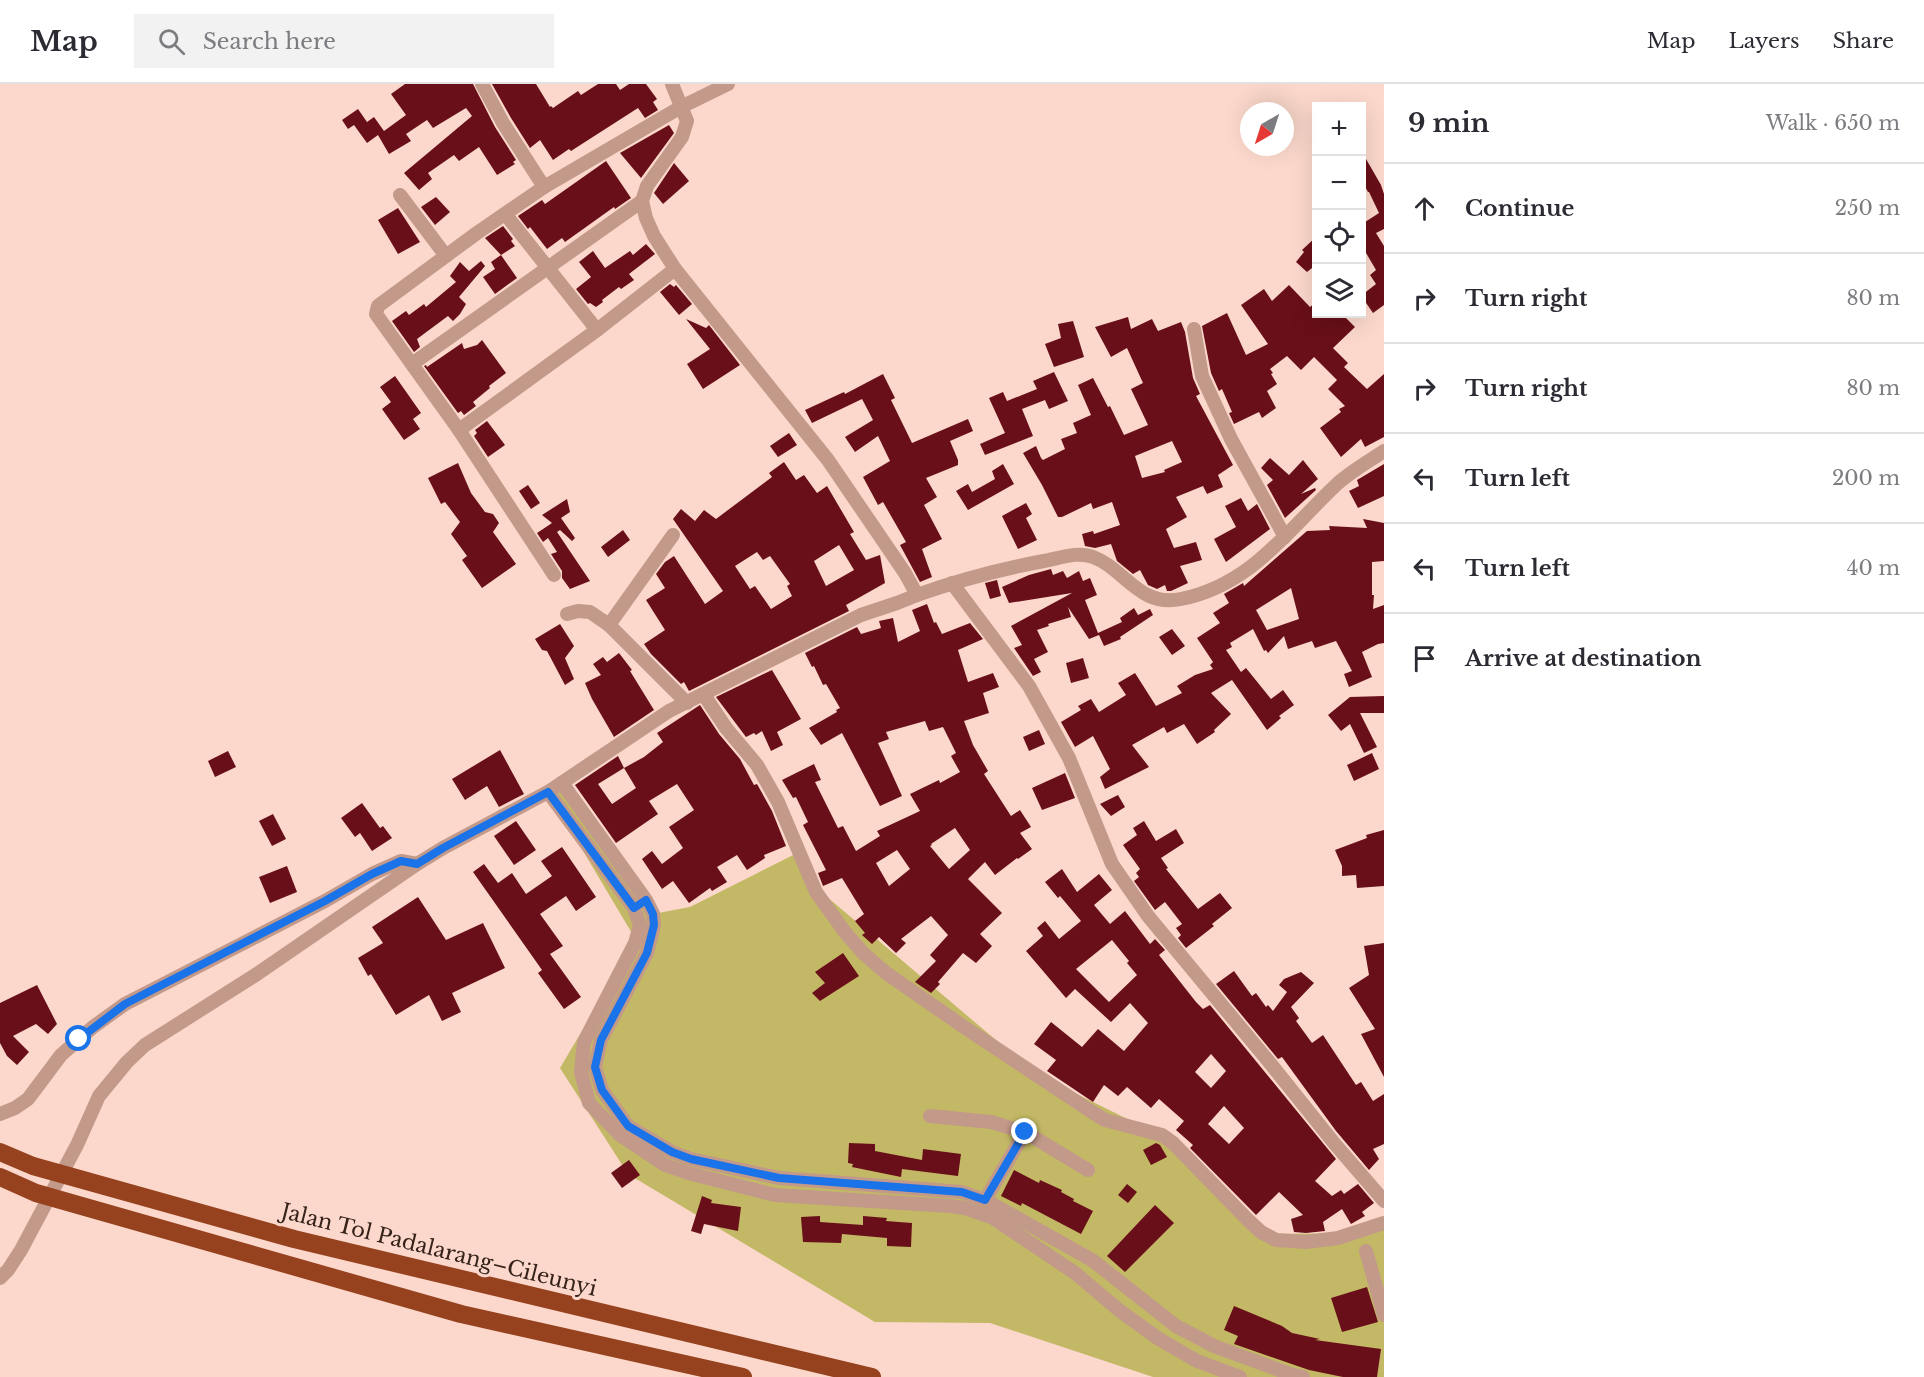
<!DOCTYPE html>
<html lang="en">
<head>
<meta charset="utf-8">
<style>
	:root { --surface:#fff; --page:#f2f2f3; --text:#2b2b33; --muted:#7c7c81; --line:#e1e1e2 }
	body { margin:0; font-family:"Libre Baskerville",serif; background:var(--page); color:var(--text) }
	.controls { position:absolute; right:18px; top:18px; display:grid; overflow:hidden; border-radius:0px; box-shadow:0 6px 24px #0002 }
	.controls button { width:54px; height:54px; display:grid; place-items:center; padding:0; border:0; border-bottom:2px solid var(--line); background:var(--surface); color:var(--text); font:30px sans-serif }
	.compass { position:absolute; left:1240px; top:18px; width:54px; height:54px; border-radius:50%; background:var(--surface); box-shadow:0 6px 24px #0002; rotate:219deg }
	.stop { position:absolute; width:18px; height:18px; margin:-14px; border:4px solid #1a73e8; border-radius:50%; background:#fff }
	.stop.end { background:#1a73e8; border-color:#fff; box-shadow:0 2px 6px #0008 }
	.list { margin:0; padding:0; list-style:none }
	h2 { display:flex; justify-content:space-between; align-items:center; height:78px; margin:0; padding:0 24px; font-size:26px }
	h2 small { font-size:20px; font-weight:400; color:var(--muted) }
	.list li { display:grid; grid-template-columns:39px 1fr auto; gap:18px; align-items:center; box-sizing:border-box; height:90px; padding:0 24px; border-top:2px solid var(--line) }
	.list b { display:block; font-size:22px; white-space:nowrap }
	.list em { font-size:20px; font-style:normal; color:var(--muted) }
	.icon { flex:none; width:33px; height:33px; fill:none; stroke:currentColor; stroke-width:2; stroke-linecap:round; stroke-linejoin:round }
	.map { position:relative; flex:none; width:1384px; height:1293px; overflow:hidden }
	header { display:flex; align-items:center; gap:36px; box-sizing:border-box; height:84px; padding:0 30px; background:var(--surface); border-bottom:2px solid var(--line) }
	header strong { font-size:28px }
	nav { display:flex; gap:33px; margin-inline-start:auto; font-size:21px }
	.search { width:420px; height:54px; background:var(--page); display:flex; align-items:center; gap:15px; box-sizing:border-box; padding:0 21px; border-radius:0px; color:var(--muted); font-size:22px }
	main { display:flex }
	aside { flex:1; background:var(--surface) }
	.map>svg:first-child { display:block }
	.grass { fill:#c3b865 }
	.building { fill:#690f19; fill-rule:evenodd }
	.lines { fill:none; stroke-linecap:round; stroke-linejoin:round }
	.minor { stroke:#c39989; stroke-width:14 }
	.motorway { stroke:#96421f; stroke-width:18 }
	.route { stroke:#1a73e8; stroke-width:8 }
	.labels { text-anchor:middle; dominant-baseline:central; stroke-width:6; stroke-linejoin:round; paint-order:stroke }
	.street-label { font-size:21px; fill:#36221a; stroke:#fbd8cb }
</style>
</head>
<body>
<header>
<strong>Map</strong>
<div class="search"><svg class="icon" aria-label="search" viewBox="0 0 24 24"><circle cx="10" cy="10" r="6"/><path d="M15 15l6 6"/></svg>Search here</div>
<nav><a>Map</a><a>Layers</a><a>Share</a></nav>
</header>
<main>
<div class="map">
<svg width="1384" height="1293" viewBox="0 0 1384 1293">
	<rect width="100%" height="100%" fill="#fbd8cb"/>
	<polygon class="grass" points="562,699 653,830 690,823 799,768 813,801 1036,990 1162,1052 1260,1150 1354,1149 1384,1136 1384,1293 1153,1293 990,1239 875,1238 628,1090 560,984 636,856 548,708"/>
	<g class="building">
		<polygon points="405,0 473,0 495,43 516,76 513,78 515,80 497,91 479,63 459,77 454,71 428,89 432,95 419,106 404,89 472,32 466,24 433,44 427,36 406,50 411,57 389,70 378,51 367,59 354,41 348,45 342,36 358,25 367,38 374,33 384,47 406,31 391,10"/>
		<polygon points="492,0 536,0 550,23 551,22 553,24 578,7 581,11 598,0 616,0 620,6 629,0 646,0 657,15 653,18 658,26 645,34 638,24 571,67 569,65 553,76 540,56 530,64 511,34"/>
		<polygon points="669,41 674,49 641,94 620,69"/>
		<polygon points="1362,68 1381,101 1384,110 1384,145 1376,149 1384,162 1384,221 1373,229 1362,213 1362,211 1376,200 1370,191 1376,186 1362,162 1362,140 1379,129 1369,108 1368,108 1362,97"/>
		<polygon points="606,77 631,114 615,125 614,123 565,158 562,154 547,165 530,143 528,145 518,132 542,116 545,120"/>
		<polygon points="674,79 689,97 663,120 654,109"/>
		<polygon points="436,113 450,128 435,141 421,123"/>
		<polygon points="398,124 420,158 398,170 378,136"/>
		<polygon points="503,142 513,155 511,157 515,162 501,171 485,154"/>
		<polygon points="1317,152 1317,180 1307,188 1296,178 1304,168 1302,166"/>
		<polygon points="646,160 655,170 629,190 634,196 621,205 619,203 602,216 603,218 596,223 590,219 588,220 576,205 591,193 579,178 593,167 605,184 630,167 633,171"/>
		<polygon points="501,171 517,194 495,210 483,193 495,185 491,178"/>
		<polygon points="481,177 485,182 459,213 466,220 460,230 453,237 448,232 417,255 420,263 414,268 392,237 406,227 409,231 424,220 426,223 456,198 450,192 460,178 469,187"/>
		<polygon points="670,200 674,203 676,201 692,220 679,231 660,208"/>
		<polygon points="1289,201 1310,223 1317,217 1317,230 1342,230 1355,243 1333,264 1348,279 1344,283 1367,305 1384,290 1384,353 1365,363 1361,355 1341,373 1320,344 1341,328 1339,325 1345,322 1328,305 1337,296 1314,273 1301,286 1287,272 1270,285 1273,289 1271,290 1277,300 1267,307 1276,324 1262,334 1259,328 1234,340 1229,329 1232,328 1222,305 1219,307 1211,289 1202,242 1227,229 1246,271 1268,260 1241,221 1264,205 1272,217"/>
		<path d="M1128,233L1131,245L1152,235L1158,247L1181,238L1185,248L1193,294L1200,310L1196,312L1233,381L1218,391L1223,403L1207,410L1203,402L1176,413L1187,433L1166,445L1174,464L1196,458L1202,476L1180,482L1188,499L1171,507H1167L1165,501L1157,505L1148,501L1140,486L1133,490L1117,477L1111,460L1095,464L1085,462L1082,450L1093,447L1094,450L1120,441L1112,418L1093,425L1091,419L1062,433H1058L1042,401L1023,369L1036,362L1041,374L1043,376L1065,365L1061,355L1077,349L1073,339L1091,331L1078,301L1093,294L1108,323L1110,322L1124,351L1148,341L1131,305L1143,299L1127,264L1111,273L1095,243ZM1172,357L1182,378L1164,386L1165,388L1142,394L1135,372Z"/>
		<polygon points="686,235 706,244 709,241 740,281 703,305 687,280 710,265"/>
		<polygon points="1073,237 1084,273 1054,283 1045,260 1061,254 1058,240"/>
		<polygon points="482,256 506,289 489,302 490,304 473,318 476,322 464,331 461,327 458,329 424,282 426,281 427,283 462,259 464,265 477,261"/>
		<polygon points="1054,288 1068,317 1049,325 1045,316 1022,325 1033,352 985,371 980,360 1005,349 989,314 1003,308 1007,317 1037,305 1033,297"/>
		<polygon points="883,290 895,314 891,316 912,359 968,335 973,347 950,357 958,376 958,381 926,394 937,413 924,421 942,455 922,465 932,493 920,498 900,461 906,458 883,418 878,421 863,393 890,377 878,352 855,368 845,353 873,336 862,315 812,339 805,326 844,308 845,310"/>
		<polygon points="395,292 421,329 413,335 420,345 404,356 382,325 391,318 380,303"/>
		<polygon points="487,337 505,361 488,373 474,352 477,349 475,346"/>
		<polygon points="789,349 797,361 778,373 770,362"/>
		<polygon points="1270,374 1289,391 1303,376 1318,395 1301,410 1315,404 1316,406 1285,434 1267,401 1273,396 1261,384"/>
		<path d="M784,378L796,396L804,391L817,409L827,402L854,448L850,450L866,476L880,471L885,499L846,521L849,527L689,607L684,598L681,600L651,570L644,560L665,546L646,516L665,504L656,490L665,478L674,472L705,520L723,507L673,435L681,425L695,437L704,426L716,435L772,393L769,389ZM839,461L854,486L826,502L814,477ZM757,468L763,476L770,472L790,500L787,502L792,512L771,525L755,502L750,505L735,482Z"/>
		<polygon points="458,379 471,409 485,428 493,430 499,439 493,448 516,480 482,504 462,476 467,472 451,450 460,438 445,418 441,420 428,394"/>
		<polygon points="1003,380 1014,400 968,426 956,407 968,400 972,408 995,395 992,387"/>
		<polygon points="1384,380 1384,412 1358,424 1349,407 1359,402 1357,396"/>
		<polygon points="528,401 540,419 531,425 519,407"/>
		<polygon points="1241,414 1248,427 1257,420 1270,445 1226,478 1214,455 1236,443 1225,422"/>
		<polygon points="567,415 570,428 561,434 575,454 572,457 560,446 557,448 590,497 570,505 562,494 562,487 551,470 557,468 548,454 543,458 537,449 552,439 542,431"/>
		<polygon points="1026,419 1032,430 1026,434 1037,456 1018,465 1002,432"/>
		<path d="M1363,435L1384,439V477L1372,478V511H1374L1373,525L1384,521V559L1378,560L1362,568L1372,593L1349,603L1344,590L1352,587L1336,557L1315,564L1312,557L1288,565L1284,552L1268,569L1266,566L1264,567L1253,545L1230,559L1232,563L1226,566L1241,588L1246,584L1271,615L1283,606L1294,621L1279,632L1281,634L1267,646L1232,596L1211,609L1231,630L1214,646L1215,648L1197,660L1184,640L1167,649L1164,643L1132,661L1149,683L1105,705L1100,693L1110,685L1093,652L1075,663L1061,638L1081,626L1078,622L1091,615L1099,628L1126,611L1118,599L1135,589L1156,622L1182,609L1177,602L1195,591L1213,585L1210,581L1213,578L1197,554L1220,539L1213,529L1229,519L1224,510L1243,499L1244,502L1307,447L1330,446L1329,442L1367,444ZM1291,504L1299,535L1267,546L1256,526Z"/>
		<polygon points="623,446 630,456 608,473 601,463"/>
		<polygon points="1051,485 1053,491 1063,487 1067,494 1079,487 1083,497 1090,494 1097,511 1085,516 1098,549 1122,538 1120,534 1134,524 1138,531 1150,525 1153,531 1120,553 1121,555 1104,562 1099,551 1089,555 1068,523 1071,533 1048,540 1049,542 1037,546 1048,568 1034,575 1041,588 1033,592 1014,564 1022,561 1011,542 1072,509 1009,519 1002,503 1029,491"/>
		<polygon points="997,496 1001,512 990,515 985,499"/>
		<path d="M927,520L934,539L936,538L942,550L970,539L983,555L958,566L968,598L993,589L999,603L983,609L989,629L964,637L973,661L988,687L984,690L1011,732L1020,726L1031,743L1020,749L1032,765L1018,775L1017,774L995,791L985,778L968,795L1002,829L980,850L992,862L976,879L963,869L938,898L940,900L931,909L915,898L936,877L930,871L948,851L931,832L901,855L906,859L896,869L879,853L872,860L862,851L865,849L855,837L864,830L842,794L823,802L818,789L826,786L803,741L808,738L796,713L793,714L782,696L814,680L821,696L815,698L838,744L843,742L856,767L880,752L877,747L920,727L910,710L939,696L940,699L960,688L951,672L956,669L943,643L929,647L925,637L886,648L889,655L878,659L902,712L880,722L842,649L821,661L809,644L837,628L836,626L840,624L826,600L823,601L814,582L812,583L805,569L857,543L861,550L881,544L879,537L893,534L898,558L920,547L912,526ZM955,744L970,766L949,785L930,762L932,761L931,760ZM897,766L910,785L889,802L876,779Z"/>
		<polygon points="560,540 574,562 565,574 574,595 565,601 547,567 542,566 535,555"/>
		<polygon points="1172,545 1185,562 1172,571 1159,553"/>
		<polygon points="619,569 632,586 630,587 654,626 614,653 592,615 585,599 601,591 593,580 603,573 607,578"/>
		<polygon points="1083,574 1089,594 1071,599 1066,579"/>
		<polygon points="772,586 801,635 777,648 783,661 771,667 762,647 756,651 754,649 746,653 716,613"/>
		<polygon points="1384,612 1384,629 1360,629 1377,663 1364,669 1350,640 1341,647 1328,631 1350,613"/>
		<path d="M700,621L719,650L740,675L754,701L757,700L772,727L786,762L764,771L765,774L747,786L737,771L717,783L727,798L712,807L710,804L689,819L673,797L662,805L642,775L652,767L662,780L683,764L669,743L694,726L677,700L649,717L658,730L616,759L575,701L618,672L624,684L644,673L663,658L657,649ZM624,684L636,704L612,720L598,700Z"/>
		<polygon points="1039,646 1045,660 1029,667 1023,653"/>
		<polygon points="500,666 524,710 499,723 487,702 465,716 452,695"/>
		<polygon points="228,667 236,683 215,693 208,677"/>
		<polygon points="1372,669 1379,685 1354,697 1347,681"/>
		<polygon points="1065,689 1075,714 1042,726 1032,704"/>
		<polygon points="1118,711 1125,723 1111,732 1100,720"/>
		<polygon points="362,719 380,744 383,742 392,754 372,767 360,749 355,753 341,734"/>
		<polygon points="273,730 286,755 272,762 259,737"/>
		<polygon points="516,737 536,766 514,781 494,752"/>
		<polygon points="1144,737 1156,757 1176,745 1184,759 1161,774 1168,784 1166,785 1198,825 1220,809 1232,824 1212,840 1214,842 1186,864 1178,854 1181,851 1176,844 1182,840 1165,818 1155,826 1134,797 1139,793 1136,789 1140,785 1123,761 1137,751 1133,744"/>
		<polygon points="1384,746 1384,802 1357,804 1356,791 1342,792 1342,782 1335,766 1367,754 1366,751"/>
		<polygon points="562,763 596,813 576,827 566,812 540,830 563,862 550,870 581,913 564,925 538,889 542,886 473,788 484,780 498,799 512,789 526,810 552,792 541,777"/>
		<polygon points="287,782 297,808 270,819 259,793"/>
		<path d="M1062,785L1077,808L1099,790L1112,806L1094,821L1110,840L1125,827L1150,860L1155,855L1165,866L1159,871L1196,918L1203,925L1210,921L1336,1075L1315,1097L1332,1112L1341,1106L1344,1110L1358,1100L1374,1119L1362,1128L1365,1132L1351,1140L1342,1125L1323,1138L1325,1147L1306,1149L1294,1148L1291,1135L1303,1131L1279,1108L1256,1131L1190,1064L1193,1061L1176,1046L1184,1037L1159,1015L1151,1024L1127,1003L1118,1012L1104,1001L1093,1018L1047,987L1056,976L1034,960L1051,938L1082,963L1098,945L1124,967L1148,939L1130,919L1111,938L1075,905L1066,914L1026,867L1043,852L1037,844L1045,837L1059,855L1081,837L1060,812L1058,814L1045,798ZM1112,856L1129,877L1127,879L1137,891L1109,918L1076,885ZM1211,970L1226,987L1211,1004L1195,988ZM1224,1022L1244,1044L1229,1060L1208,1040Z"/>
		<polygon points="418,813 446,856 483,839 505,884 452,909 461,928 442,937 429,911 396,931 371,890 368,892 358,874 383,859 372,843"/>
		<polygon points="1384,859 1384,993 1361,950 1375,945 1349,904 1369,891 1364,862"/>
		<polygon points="843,869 859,892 820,917 812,909 825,899 815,888"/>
		<polygon points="1234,887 1252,912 1256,909 1266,923 1268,921 1273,927 1287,908 1279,901 1284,895 1301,888 1314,899 1291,923 1299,934 1296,937 1312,959 1323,951 1356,1001 1361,998 1373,1017 1384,1010 1384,1060 1373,1065 1379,1075 1369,1086 1336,1047 1282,973 1278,975 1216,900"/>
		<polygon points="37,901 57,940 48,950 36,940 13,952 29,968 17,981 7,972 0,959 0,919"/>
		<polygon points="849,1059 875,1060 875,1067 922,1076 923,1065 961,1070 958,1092 902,1085 901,1093 852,1083 853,1080 848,1079"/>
		<polygon points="1156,1059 1160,1061 1167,1073 1151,1081 1143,1066"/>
		<polygon points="629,1076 640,1091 622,1104 611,1089"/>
		<polygon points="1014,1086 1039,1099 1040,1096 1062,1106 1061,1108 1074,1115 1073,1117 1093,1127 1081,1150 1022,1119 1021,1122 1001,1112"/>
		<polygon points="1127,1100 1137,1108 1128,1119 1118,1111"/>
		<polygon points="702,1112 712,1116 711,1119 741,1123 738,1147 704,1140 701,1150 691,1147"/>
		<polygon points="1155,1121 1174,1139 1125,1188 1107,1172"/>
		<polygon points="820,1132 820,1138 863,1141 863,1132 887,1134 886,1137 912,1139 911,1163 887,1162 887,1154 842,1150 841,1159 803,1158 801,1133"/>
		<polygon points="1367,1203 1378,1238 1342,1248 1331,1214"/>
		<polygon points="1234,1222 1282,1242 1292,1249 1320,1255 1315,1256 1381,1265 1377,1293 1343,1293 1309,1286 1234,1260 1238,1252 1224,1246"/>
	</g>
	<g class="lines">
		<g class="minor">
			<polyline points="482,0 503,39 544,103 681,23 728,0"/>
			<polyline points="544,103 477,149 378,222 376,230 459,346 554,491"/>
			<polyline points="400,111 446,172"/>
			<polyline points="506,131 597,246 675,185"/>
			<polyline points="1194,245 1202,292 1231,355 1285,453"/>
			<polyline points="412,280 642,117"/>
			<polyline points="459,346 597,246"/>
			<polyline points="952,499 1029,602 1069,674 1112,780 1148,832 1270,979 1334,1059 1384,1117"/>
			<path d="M917,511C959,496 1001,485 1044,477C1060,474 1078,467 1093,473C1124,484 1139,524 1181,515C1251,501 1287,447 1336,401C1350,388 1368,378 1384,367"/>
			<polyline points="567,530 578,527 590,528 609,541 687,619"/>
			<polyline points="609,541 673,451"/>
			<polyline points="704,611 726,644 757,681 778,718 816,808 844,847 863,869 886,889 964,943 1092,1028 1105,1036 1162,1051 1173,1059 1248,1136 1261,1148 1276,1156 1306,1158 1338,1154 1384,1139"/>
			<polyline points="562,699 646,816 653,830 654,841 647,869 601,956 595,983 602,1006 628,1042 672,1068 691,1075 779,1094 962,1108 985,1116 1092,1176 1176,1242 1214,1262 1290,1290 1303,1293"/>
			<polyline points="548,708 634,824 640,841 635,859 584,958 581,988 589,1019 620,1051 665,1081 688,1089 775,1111 950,1122 965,1124 993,1134 1075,1189 1120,1227 1159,1255 1197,1277 1240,1293"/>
			<polyline points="0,1030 15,1024 28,1015 61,971 93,943 125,920 325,817 372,790 401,777 417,780"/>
			<polyline points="930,1032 991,1038 1025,1048 985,1116"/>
			<polyline points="1025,1048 1088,1086"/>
			<polyline points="1366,1167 1384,1231"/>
			<polyline points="0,1194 8,1186 21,1166 77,1061 99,1012 127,978 145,961 257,890 417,780 443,764 548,708 669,627 861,531 897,519 917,511 905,489 828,376 675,185 654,152 646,134 642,117 647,102 682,53 687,37 672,0"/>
		</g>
		<g class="motorway">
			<polyline points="0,1068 33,1082 294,1155 872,1293"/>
			<polyline points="0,1093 36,1109 461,1230 743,1293"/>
		</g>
	</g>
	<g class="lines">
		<polyline class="route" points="79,955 125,920 325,817 372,790 401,777 417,780 443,764 548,708 634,824 646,816 653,830 654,841 647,869 601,956 595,983 602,1006 628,1042 672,1068 691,1075 779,1094 962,1108 985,1116 1025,1048"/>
	</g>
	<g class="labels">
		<g class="street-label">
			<text transform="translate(439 1166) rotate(14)">Jalan Tol Padalarang–Cileunyi</text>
		</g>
	</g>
</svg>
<div class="controls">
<button>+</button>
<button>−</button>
<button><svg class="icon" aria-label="locate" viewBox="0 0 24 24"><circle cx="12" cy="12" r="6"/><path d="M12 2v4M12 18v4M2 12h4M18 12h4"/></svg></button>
<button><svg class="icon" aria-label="layers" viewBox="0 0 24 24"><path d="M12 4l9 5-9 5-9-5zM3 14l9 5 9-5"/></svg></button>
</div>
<svg class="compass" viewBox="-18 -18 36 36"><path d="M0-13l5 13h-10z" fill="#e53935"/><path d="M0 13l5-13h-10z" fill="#7c7c81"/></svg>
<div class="stop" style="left:79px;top:955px"></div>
<div class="stop end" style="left:1025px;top:1048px"></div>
</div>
<aside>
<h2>9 min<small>Walk · 650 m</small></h2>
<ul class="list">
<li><svg class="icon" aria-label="ahead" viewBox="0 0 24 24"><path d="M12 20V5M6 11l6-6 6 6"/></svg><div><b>Continue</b></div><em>250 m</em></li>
<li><svg class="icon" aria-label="right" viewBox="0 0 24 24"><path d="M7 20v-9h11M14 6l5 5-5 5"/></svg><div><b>Turn right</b></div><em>80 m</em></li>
<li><svg class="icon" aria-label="right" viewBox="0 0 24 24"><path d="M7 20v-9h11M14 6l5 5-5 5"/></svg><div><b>Turn right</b></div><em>80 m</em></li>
<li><svg class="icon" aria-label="left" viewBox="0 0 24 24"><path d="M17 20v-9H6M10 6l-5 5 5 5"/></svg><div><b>Turn left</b></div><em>200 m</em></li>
<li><svg class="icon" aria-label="left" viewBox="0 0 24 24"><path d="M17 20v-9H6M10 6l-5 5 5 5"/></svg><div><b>Turn left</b></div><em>40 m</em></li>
<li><svg class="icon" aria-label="arrive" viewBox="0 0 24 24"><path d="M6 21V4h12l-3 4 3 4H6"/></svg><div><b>Arrive at destination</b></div></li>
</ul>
</aside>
</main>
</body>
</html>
